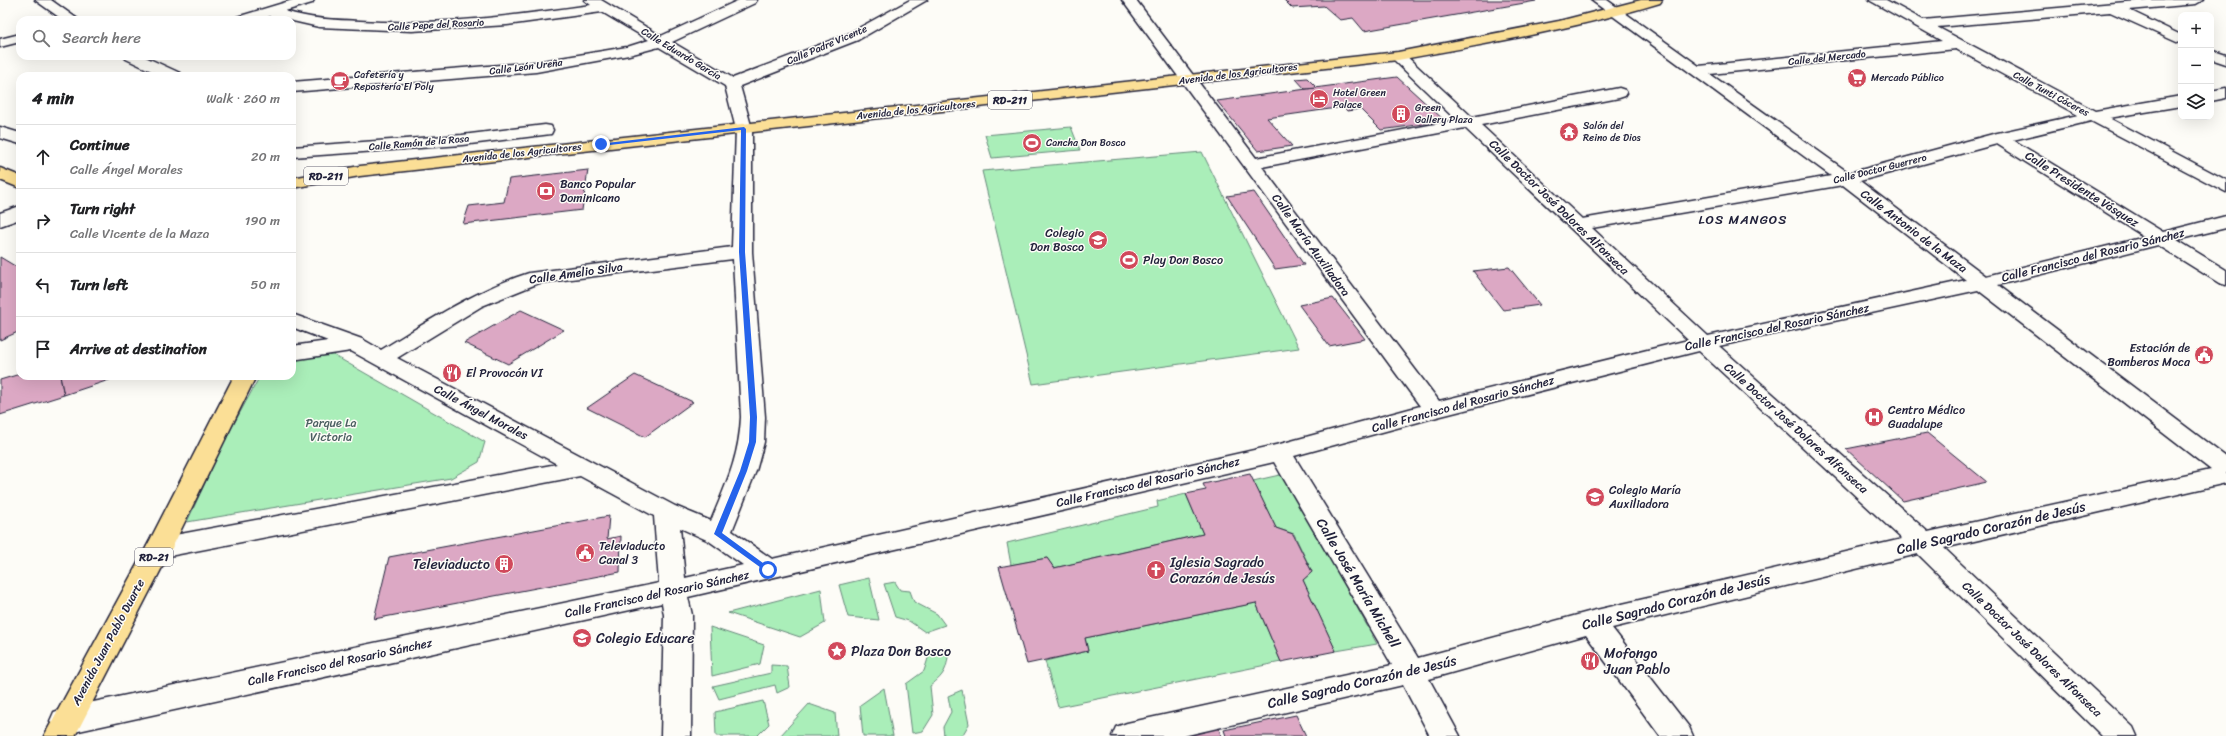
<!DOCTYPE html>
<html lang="en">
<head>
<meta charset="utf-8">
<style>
	:root { --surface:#fff; --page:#f2f2f2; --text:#202124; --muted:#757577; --line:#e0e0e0 }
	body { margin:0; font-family:Sriracha,sans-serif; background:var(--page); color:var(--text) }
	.controls { position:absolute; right:12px; top:12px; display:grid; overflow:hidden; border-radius:8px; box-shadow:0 4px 16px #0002 }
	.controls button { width:36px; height:36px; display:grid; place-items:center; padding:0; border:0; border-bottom:1px solid var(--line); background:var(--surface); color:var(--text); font:20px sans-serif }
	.stop { position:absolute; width:12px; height:12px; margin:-9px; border:3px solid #2563eb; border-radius:50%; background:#fff }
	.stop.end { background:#2563eb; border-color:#fff; box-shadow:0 1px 4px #0008 }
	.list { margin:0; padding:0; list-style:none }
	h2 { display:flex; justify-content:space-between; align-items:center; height:52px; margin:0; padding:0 16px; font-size:17px }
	h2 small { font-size:13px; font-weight:400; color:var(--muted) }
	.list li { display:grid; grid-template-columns:26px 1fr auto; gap:12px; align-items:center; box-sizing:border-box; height:64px; padding:0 16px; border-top:1px solid var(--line) }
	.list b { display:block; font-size:15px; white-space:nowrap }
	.list p { margin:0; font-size:13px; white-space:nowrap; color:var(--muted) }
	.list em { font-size:13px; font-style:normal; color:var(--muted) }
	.icon { flex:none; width:22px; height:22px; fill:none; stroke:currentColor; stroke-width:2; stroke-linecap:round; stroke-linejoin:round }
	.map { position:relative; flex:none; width:2226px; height:736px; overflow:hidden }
	.search { position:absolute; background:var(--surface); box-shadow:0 4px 16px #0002; left:16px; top:16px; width:280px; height:44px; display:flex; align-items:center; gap:10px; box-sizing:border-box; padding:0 14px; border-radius:12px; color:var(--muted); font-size:15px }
	.panel { position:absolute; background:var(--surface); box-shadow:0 4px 16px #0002; left:16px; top:72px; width:280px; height:308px; border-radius:12px }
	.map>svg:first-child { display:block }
	.green { fill:#aaeeb9; stroke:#66887a }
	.building { fill:#dca8c4; stroke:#22223b }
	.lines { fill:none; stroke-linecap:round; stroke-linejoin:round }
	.minor-casing { stroke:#22223b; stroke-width:3 }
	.primary-casing { stroke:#22223b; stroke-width:3 }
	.minor { fill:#fdfcf7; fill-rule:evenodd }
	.primary { fill:#fbdf96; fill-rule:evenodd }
	.route { fill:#2563eb }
	.labels { text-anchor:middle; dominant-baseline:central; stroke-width:3; stroke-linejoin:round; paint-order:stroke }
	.far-street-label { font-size:10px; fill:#22223b; stroke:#fdfcf7 }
	.far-poi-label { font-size:10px; fill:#22223b; stroke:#fdfcf7; text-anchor:start }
	.shield { fill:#fdfcf7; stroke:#646373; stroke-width:1 }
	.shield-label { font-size:11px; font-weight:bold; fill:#22223b }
	.poi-label { font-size:12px; fill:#22223b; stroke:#fdfcf7; text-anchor:start }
	.street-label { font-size:12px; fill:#22223b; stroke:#fdfcf7 }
	.park-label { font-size:12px; fill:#4b5f61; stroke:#fdfcf7 }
	.neighbourhood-label { font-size:13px; letter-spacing:1px; fill:#22223b; stroke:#fdfcf7 }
	.near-street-label { font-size:14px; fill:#22223b; stroke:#fdfcf7 }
	.near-poi-label { font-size:14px; fill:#22223b; stroke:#fdfcf7; text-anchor:start }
</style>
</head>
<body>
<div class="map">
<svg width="2226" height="736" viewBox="0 0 2226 736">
	<rect width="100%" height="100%" fill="#fdfcf7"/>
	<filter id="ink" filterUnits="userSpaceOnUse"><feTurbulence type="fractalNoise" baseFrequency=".025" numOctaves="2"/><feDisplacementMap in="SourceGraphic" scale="8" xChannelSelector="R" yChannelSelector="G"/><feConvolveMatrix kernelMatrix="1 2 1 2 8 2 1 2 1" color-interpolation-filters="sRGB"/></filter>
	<g filter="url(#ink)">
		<g class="green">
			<polygon points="1071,127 1080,150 992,158 985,135"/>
			<polygon points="1202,152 1299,348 1033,384 982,171"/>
			<polygon points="330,353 485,442 479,462 451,478 187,522 225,440 260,376 292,376 292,358"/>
			<polygon points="1284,474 1377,644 1336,651 1303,580 1312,572 1294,534 1276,528 1253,481"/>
			<polygon points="1186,494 1203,534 1054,568 1047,558 1011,565 1007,543 1158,507 1157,501"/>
			<polygon points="869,578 879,620 848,617 839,585"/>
			<polygon points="895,582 900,590 910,591 914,602 937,614 945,625 925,632 909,621 895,617 884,584"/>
			<polygon points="821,589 825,623 800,637 728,613"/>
			<polygon points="1256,603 1281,662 1058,707 1045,661 1088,651 1085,638"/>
			<polygon points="710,627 764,645 760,664 712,676"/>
			<path d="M949,648C947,668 946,674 930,686L933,715L923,731L912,733L906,684L924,671L930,652Z"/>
			<polygon points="771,665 787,666 790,687 777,693 775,685 719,699 713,686 771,673"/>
			<polygon points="884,688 893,736 863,736 860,705"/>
			<polygon points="962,690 969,724 962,736 944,736 943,727 951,712 948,696"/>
			<polygon points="763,701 769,724 757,736 716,736 715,712"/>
			<polygon points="809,704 835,713 837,736 780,736"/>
		</g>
		<g class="building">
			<polygon points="1284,0 1535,0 1536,1 1364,31 1353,18 1340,20 1324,6 1292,8"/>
			<polygon points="1397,77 1445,121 1381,130 1360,109 1347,111 1344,107 1267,118 1292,146 1258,151 1217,101"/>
			<polygon points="1307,78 1317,88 1305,89 1296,79"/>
			<polygon points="588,170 582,210 463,224 469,206 504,202 509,179"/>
			<polygon points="1254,192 1304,265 1275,269 1227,196"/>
			<polygon points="0,257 20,269 20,331 0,340"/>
			<polygon points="1509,267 1540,305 1503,310 1473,271"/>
			<polygon points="1333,298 1365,339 1329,346 1299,305"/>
			<polygon points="521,310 564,330 508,364 464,343"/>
			<polygon points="20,374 20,376 60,376 64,395 0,415 0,380"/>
			<polygon points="635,375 693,402 645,437 587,408"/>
			<polygon points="60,376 121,376 64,395"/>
			<polygon points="1927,433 1987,482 1903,501 1846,449"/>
			<polygon points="1250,474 1276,528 1293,534 1312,572 1303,580 1336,651 1281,662 1256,603 1085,638 1088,651 1027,664 999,567 1047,558 1054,568 1203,534 1186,494 1206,490 1203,484"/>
			<polygon points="609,516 607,539 621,536 620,572 374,619 389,557"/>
			<polygon points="1296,715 1306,736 1226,736 1224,730"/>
			<polygon points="1219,728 1221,736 1174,736"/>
		</g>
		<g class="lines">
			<defs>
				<g id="minor">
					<polygon points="35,0 51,0 79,20 63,20"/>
					<path d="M293,0H314L312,3L285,11C309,19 335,20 360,21C437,26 514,16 591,5L584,0H601L661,36L739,0H757L755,3L672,42L733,78L848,34L910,0H927L858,40L740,86L752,129V252L765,417L764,442L756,471L732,531L772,559L1280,444L1420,406L1122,0H1136L1256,158L1456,120L1393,59L1391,56L1393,53H1403L1472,117L1619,88L1625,90L1627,93L1625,96L1619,98L1481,125L1582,219L1831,176L1591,0H1607L1699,66L1942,41L1869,0H1886L1923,20L2149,0H2203L2196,4L2129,10L2181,35V44L2110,12L1937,27L2095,111L2181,96V106L2109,118L2226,180V192L2091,121L2013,140L2163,232L2226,216V228L2177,240L2226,270V285L2219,283L2158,245L1998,285L2226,457V483L1944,548L2133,727L2137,736H2102L1918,554L1612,628L1689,727L1693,736H1660L1586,635L1429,679L1460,736H1430L1403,685L1183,736H1112L1116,727L1127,723L1392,665L1274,462L688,597L692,615L691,736H661L664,615L662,603L65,734L54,730L50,721L54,712L65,708L659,583L654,516L580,476L159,558L150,555L146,548L150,541L159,538L557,464L351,351L292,360V346L328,341L292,327V314L362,339L381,350C429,321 475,290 529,273L732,247L736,129L725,86L659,47L629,55L536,72L292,92V82L536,62L627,47L649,40L602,12L507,25L412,31L319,27L271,16L257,20H235L237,17ZM1956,49L2078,115L1993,134L1849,173L1710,74ZM1465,128L1688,340L1439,401L1262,167ZM1997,144L2145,237L1986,276L1860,181ZM1843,185L1966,280L1708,336L1592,228ZM733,259L741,417C739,458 726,484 711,521L675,506L397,358L482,306L539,283ZM1978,290L2211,470L1928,532L1719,346ZM1699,351L1902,539L1592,611L1418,658L1294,456L1437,417ZM680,528L709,541L743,565L685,578Z"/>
					<polygon points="20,34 20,42 0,47 0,39"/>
					<polygon points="2211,50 2226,55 2226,64 2211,59"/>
					<polygon points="124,56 143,56 180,73 183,76 162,76 126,59"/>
					<polygon points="2226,88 2226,98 2211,101 2211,91"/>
					<polygon points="545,125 551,126 553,130 551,134 462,145 292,157 292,147 462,135"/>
					<polygon points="0,127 20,133 20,144 0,138"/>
					<polygon points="20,206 20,219 0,226 0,213"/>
				</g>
				<g id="primary">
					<path d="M1641,0H1662L1660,3C1574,29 1486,44 1398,60L360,176L292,188V178L360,166L1398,52L1559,21Z"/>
					<polygon points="0,168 20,176 20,188 0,180"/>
					<polygon points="234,376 256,376 172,548 75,736 44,736 146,548"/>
				</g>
			</defs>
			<use href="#minor" class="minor-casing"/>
			<use href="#primary" class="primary-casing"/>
			<use href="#minor" class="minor"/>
			<use href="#primary" class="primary"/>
		</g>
	</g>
	<polygon class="route" points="744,127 746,129 745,252 757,417 756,442 747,471 722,533 770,568 770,572 768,573 714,534 740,471 749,442 750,417 739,252 741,130 601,146 598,144"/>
	<defs>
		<symbol id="supermarket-disc" viewBox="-11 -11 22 22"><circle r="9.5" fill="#d1495b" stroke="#fdfcf7"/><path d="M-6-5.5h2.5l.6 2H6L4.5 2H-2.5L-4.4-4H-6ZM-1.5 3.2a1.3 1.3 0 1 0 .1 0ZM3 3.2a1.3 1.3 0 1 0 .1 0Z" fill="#fff"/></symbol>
		<symbol id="cafe-disc" viewBox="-11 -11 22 22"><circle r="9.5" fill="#d1495b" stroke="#fdfcf7"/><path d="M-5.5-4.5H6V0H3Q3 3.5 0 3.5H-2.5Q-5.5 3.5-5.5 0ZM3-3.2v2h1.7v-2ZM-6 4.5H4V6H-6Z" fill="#fff"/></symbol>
		<symbol id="hotel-disc" viewBox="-11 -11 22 22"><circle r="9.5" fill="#d1495b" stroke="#fdfcf7"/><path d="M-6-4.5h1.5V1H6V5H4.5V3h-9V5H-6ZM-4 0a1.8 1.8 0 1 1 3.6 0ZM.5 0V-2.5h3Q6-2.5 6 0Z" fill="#fff"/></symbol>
		<symbol id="building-disc" viewBox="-11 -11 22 22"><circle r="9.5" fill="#d1495b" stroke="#fdfcf7"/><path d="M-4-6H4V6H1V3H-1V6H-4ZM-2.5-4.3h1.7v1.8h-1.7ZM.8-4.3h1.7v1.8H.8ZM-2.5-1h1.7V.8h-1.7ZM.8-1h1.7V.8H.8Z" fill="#fff"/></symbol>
		<symbol id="temple-disc" viewBox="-11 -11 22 22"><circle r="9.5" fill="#d1495b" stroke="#fdfcf7"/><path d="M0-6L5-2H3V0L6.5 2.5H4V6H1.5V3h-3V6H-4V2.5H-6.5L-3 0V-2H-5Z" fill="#fff"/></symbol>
		<symbol id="stadium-disc" viewBox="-11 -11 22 22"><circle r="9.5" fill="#d1495b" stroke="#fdfcf7"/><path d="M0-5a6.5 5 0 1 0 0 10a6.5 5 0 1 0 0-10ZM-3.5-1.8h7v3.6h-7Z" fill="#fff"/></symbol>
		<symbol id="bank-disc" viewBox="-11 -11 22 22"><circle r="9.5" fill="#d1495b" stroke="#fdfcf7"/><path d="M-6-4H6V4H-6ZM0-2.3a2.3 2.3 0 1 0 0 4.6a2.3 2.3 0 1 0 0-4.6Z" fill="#fff"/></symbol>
		<symbol id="school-disc" viewBox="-11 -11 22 22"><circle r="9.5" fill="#d1495b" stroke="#fdfcf7"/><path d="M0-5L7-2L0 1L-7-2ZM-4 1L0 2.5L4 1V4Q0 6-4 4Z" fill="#fff"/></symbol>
		<symbol id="civic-disc" viewBox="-11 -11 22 22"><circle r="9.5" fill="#d1495b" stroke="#fdfcf7"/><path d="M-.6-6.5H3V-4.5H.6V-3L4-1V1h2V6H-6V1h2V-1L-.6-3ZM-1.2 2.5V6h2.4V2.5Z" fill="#fff"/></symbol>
		<symbol id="restaurant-disc" viewBox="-11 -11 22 22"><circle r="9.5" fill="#d1495b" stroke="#fdfcf7"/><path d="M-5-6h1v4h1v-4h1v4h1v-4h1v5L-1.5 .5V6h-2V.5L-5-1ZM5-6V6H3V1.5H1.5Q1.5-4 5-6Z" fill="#fff"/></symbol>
		<symbol id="hospital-disc" viewBox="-11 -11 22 22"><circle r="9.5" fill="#d1495b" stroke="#fdfcf7"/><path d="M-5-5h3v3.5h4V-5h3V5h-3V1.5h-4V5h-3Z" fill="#fff"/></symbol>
		<symbol id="church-disc" viewBox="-11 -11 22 22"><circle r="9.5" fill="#d1495b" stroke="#fdfcf7"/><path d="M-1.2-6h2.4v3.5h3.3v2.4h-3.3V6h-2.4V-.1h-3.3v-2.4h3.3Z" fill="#fff"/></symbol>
		<symbol id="sight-disc" viewBox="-11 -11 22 22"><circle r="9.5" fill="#d1495b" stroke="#fdfcf7"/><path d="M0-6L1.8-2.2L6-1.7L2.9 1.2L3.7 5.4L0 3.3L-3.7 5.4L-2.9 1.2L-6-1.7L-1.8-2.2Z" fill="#fff"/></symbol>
	</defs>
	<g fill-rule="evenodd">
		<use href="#supermarket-disc" x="1846" y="67" width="22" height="22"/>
		<use href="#cafe-disc" x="329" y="70" width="22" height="22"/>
		<use href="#hotel-disc" x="1308" y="88" width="22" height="22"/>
		<use href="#building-disc" x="1390" y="103" width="22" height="22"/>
		<use href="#temple-disc" x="1558" y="121" width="22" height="22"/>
		<use href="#stadium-disc" x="1021" y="132" width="22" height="22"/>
		<use href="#bank-disc" x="535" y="180" width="22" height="22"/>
		<use href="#school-disc" x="1087" y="229" width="22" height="22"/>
		<use href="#stadium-disc" x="1118" y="249" width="22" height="22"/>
		<use href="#civic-disc" x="2193" y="344" width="22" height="22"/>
		<use href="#restaurant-disc" x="441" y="362" width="22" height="22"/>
		<use href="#hospital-disc" x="1863" y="406" width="22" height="22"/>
		<use href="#school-disc" x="1584" y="486" width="22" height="22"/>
		<use href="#civic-disc" x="574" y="542" width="22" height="22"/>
		<use href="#building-disc" x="493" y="553" width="22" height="22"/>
		<use href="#church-disc" x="1145" y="559" width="22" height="22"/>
		<use href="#school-disc" x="571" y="627" width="22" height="22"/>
		<use href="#sight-disc" x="826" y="640" width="22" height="22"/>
		<use href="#restaurant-disc" x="1579" y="650" width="22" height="22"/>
	</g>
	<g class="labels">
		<g class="far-street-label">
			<text transform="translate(436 25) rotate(-3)">Calle Pepe del Rosario</text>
			<text transform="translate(827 45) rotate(-23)">Calle Padre Vicente</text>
			<text transform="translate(681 54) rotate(31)">Calle Eduardo García</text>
			<text transform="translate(1827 58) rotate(-6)">Calle del Mercado</text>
			<text transform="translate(526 67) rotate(-7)">Calle León Ureña</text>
			<text transform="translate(1238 74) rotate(-7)">Avenida de los Agricultores</text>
			<text transform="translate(2051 94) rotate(28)">Calle Tunti Cáceres</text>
			<text transform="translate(916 110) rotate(-6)">Avenida de los Agricultores</text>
			<text transform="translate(419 143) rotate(-5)">Calle Ramón de la Rosa</text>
			<text transform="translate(522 153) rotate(-6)">Avenida de los Agricultores</text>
			<text transform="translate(1880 169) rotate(-14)">Calle Doctor Guerrero</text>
		</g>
		<g class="far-poi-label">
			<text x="354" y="75">Cafetería y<tspan x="354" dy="12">Repostería El Poly</tspan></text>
			<text x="1871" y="78">Mercado Público</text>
			<text x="1333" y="93">Hotel Green<tspan x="1333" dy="12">Palace</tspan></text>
			<text x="1415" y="108">Green<tspan x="1415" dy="12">Gallery Plaza</tspan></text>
			<text x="1583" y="126">Salón del<tspan x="1583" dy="12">Reino de Dios</tspan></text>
			<text x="1046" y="143">Cancha Don Bosco</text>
		</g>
		<g class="shield">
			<rect x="988" y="91" width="44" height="18" rx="3"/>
			<rect x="304" y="167" width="44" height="18" rx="3"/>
			<rect x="135" y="548" width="38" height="18" rx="3"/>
		</g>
		<g class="shield-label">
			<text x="1010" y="100">RD-211</text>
			<text x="326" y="176">RD-211</text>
			<text x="154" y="557">RD-21</text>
		</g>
		<g class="poi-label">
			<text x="560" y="184">Banco Popular<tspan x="560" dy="14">Dominicano</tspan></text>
			<text x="1084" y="233" text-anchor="end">Colegio<tspan x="1084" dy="14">Don Bosco</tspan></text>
			<text x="1143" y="260">Play Don Bosco</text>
			<text x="2190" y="348" text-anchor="end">Estación de<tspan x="2190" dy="14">Bomberos Moca</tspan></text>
			<text x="466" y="373">El Provocón VI</text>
			<text x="1888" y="410">Centro Médico<tspan x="1888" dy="14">Guadalupe</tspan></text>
			<text x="1609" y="490">Colegio María<tspan x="1609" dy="14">Auxiliadora</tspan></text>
			<text x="599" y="546">Televiaducto<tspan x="599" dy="14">Canal 3</tspan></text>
		</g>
		<g class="street-label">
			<text transform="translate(2082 189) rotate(32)">Calle Presidente Vásquez</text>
			<text transform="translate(1559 207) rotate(44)">Calle Doctor José Dolores Alfonseca</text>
			<text transform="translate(1914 231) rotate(37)">Calle Antonio de la Maza</text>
			<text transform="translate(1311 245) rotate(54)">Calle María Auxiliadora</text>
			<text transform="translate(2093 255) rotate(-14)">Calle Francisco del Rosario Sánchez</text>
			<text transform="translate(576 273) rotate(-8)">Calle Amelio Silva</text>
			<text transform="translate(1777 327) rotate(-12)">Calle Francisco del Rosario Sánchez</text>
			<text transform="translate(1463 404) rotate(-15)">Calle Francisco del Rosario Sánchez</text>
			<text transform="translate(481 412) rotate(28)">Calle Ángel Morales</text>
			<text transform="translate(1796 428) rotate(42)">Calle Doctor José Dolores Alfonseca</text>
			<text transform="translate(1148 482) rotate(-13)">Calle Francisco del Rosario Sánchez</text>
			<text transform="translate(657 594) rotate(-12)">Calle Francisco del Rosario Sánchez</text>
			<text transform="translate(108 642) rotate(-62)">Avenida Juan Pablo Duarte</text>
			<text transform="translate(2032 649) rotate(44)">Calle Doctor José Dolores Alfonseca</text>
			<text transform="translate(340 662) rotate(-12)">Calle Francisco del Rosario Sánchez</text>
		</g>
		<g class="park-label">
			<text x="331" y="423">Parque La<tspan x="331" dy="14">Victoria</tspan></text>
		</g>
		<g class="neighbourhood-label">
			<text x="1743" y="219">LOS MANGOS</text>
		</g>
		<g class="near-street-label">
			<text transform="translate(1991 528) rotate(-13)">Calle Sagrado Corazón de Jesús</text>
			<text transform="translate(1358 583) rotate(59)">Calle José María Michell</text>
			<text transform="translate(1676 602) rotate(-14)">Calle Sagrado Corazón de Jesús</text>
			<text transform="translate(1362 682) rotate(-13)">Calle Sagrado Corazón de Jesús</text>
		</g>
		<g class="near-poi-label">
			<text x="1170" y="562">Iglesia Sagrado<tspan x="1170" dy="16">Corazón de Jesús</tspan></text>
			<text x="490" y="564" text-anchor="end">Televiaducto</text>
			<text x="596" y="638">Colegio Educare</text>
			<text x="851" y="651">Plaza Don Bosco</text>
			<text x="1604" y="653">Mofongo<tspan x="1604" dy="16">Juan Pablo</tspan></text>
		</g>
	</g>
</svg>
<div class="controls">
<button>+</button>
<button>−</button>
<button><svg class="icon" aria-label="layers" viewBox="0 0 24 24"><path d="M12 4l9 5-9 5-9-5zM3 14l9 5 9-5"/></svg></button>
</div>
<div class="stop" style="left:768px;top:570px"></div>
<div class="stop end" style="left:601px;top:144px"></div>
<div class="search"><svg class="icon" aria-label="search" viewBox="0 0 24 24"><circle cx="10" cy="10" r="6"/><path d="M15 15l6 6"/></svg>Search here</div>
<section class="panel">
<h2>4 min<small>Walk · 260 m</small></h2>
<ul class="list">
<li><svg class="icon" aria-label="ahead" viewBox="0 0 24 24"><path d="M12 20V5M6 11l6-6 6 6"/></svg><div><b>Continue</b><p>Calle Ángel Morales</p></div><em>20 m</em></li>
<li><svg class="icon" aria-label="right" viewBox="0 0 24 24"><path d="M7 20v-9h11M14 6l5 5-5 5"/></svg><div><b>Turn right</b><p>Calle Vicente de la Maza</p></div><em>190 m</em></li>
<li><svg class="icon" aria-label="left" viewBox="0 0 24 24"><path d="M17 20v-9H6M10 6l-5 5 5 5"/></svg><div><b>Turn left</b></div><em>50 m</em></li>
<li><svg class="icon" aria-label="arrive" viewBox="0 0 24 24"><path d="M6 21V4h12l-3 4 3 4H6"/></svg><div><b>Arrive at destination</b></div></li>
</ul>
</section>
</div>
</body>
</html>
